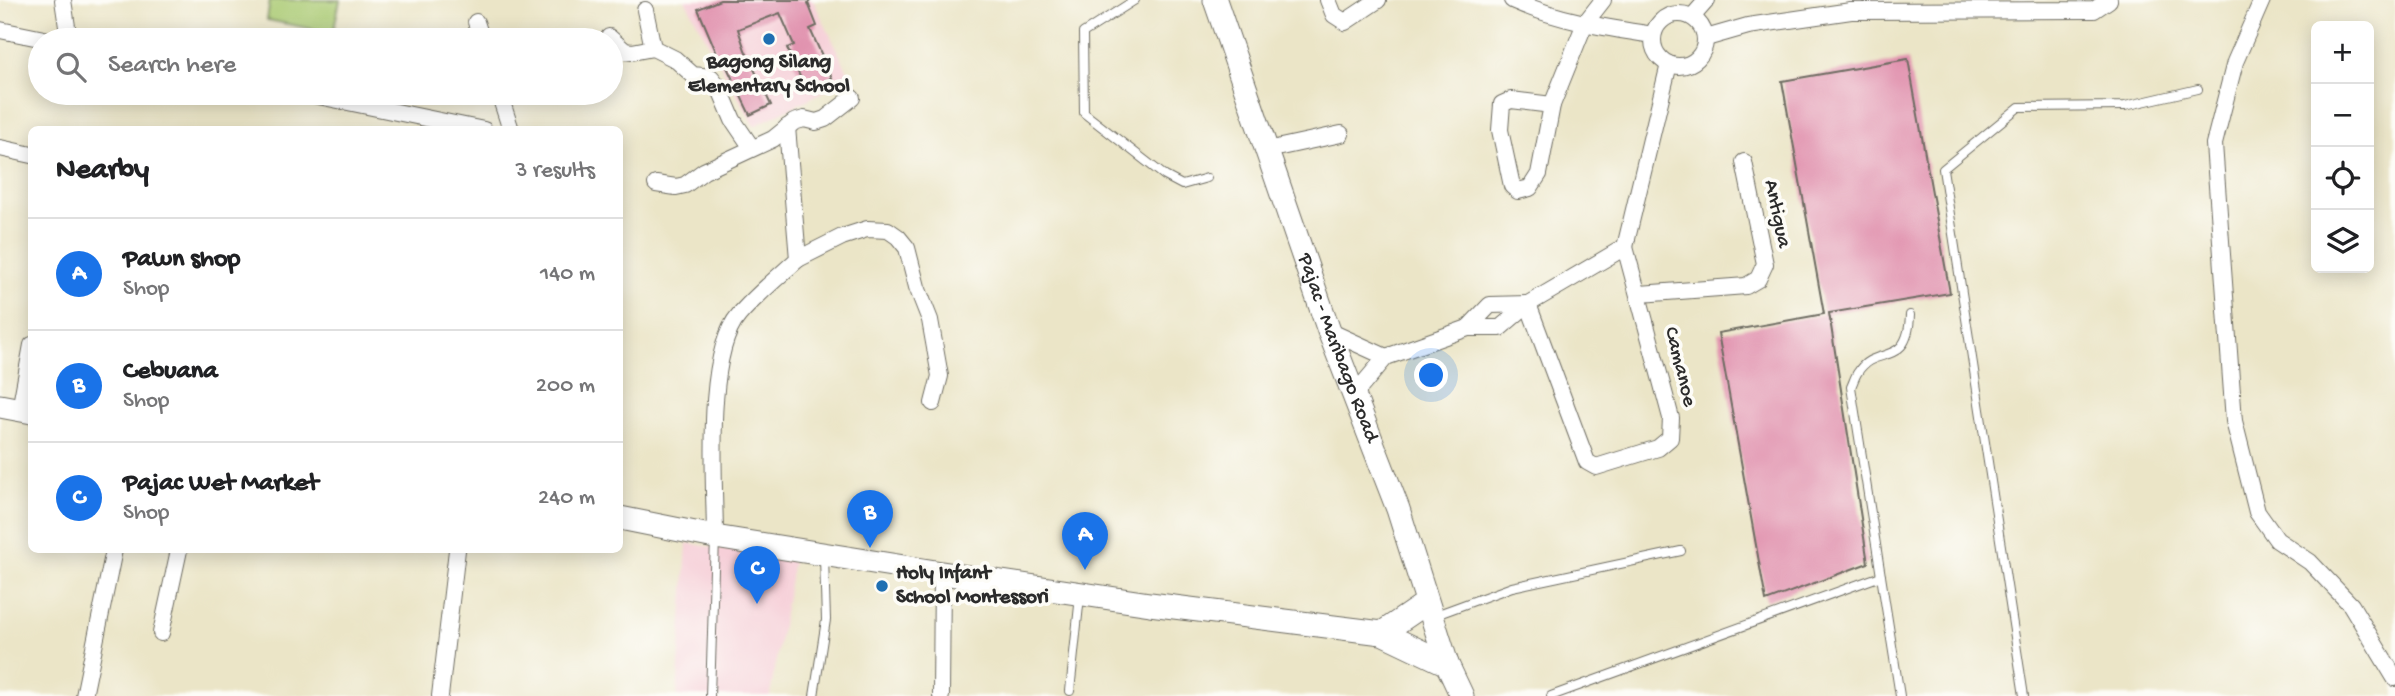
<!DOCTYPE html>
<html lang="en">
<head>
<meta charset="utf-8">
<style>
	:root { --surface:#fff; --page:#f2f2f2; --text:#202124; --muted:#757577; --line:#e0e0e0; --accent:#1a73e8 }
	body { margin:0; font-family:"Gochi Hand",sans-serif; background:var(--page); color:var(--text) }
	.controls { position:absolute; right:21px; top:21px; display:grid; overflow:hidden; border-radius:10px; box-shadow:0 4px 18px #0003 }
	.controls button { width:63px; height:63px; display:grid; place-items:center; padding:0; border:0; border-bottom:2px solid var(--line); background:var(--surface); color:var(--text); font:35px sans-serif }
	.you { position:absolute; left:1432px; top:376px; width:24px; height:24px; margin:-18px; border:5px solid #fff; border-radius:50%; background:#1a73e8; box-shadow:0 0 0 10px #1a73e833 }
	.badge { display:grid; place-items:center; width:46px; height:46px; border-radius:50%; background:var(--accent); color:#fff; font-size:23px; font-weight:700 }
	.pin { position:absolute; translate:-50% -58px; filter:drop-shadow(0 2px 4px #0008) }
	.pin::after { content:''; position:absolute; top:37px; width:24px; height:21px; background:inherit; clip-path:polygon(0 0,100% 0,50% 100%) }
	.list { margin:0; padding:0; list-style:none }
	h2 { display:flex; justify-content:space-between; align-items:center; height:91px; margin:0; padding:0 28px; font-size:30px }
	h2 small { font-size:23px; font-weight:400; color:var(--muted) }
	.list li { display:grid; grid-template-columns:46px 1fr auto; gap:21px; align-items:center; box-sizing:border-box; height:112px; padding:0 28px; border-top:2px solid var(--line) }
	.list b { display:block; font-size:26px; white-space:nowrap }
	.list p { margin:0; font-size:23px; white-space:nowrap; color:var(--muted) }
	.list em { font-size:23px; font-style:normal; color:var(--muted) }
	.icon { flex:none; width:38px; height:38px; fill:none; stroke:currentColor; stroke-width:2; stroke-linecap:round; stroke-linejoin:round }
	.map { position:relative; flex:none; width:2395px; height:696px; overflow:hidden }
	.search { position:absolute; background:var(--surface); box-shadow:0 4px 18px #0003; left:28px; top:28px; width:595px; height:77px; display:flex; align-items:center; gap:18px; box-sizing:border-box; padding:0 24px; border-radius:38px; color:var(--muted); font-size:26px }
	.panel { position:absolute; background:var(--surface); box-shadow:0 4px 18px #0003; left:28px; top:126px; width:595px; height:427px; border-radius:10px }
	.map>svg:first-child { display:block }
	.built { fill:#f6cfd8 }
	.green { fill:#a9c971; stroke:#6a7a4e; stroke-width:2 }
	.building { fill:#e193af }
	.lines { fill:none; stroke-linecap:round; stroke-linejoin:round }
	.lane-casing { stroke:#6e6c62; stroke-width:10 }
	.street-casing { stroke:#6e6c62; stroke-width:18 }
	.secondary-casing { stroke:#6e6c62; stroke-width:25 }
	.lane { stroke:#fff; stroke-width:8 }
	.street { stroke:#fff; stroke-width:16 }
	.secondary { stroke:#fff; stroke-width:23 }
	.poi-dot { fill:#1f6fb2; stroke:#fdfcf7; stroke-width:2.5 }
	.labels { text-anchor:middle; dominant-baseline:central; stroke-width:7; stroke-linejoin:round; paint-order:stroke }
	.poi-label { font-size:21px; font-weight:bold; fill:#2b2b2b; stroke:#fdfcf7 }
	.street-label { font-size:21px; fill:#2b2b2b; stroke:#fdfcf7 }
</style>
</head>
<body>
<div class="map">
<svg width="2395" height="696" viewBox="0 0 2395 696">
	<rect width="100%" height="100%" fill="#fdfcf7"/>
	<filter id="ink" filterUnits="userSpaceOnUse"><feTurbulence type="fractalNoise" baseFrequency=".0143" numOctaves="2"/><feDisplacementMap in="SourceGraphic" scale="14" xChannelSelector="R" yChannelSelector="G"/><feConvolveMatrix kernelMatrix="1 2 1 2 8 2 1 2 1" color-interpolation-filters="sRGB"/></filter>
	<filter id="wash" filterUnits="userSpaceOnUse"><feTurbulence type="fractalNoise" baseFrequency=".00686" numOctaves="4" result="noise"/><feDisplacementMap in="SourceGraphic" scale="28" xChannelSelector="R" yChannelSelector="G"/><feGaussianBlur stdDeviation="1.57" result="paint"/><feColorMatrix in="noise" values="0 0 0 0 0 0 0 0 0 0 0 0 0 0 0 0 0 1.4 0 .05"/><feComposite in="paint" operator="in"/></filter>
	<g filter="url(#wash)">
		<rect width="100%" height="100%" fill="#ebe5c7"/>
		<g class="built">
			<polygon points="685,0 813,0 851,78 754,126"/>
			<polygon points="687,543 793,561 770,696 677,696"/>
		</g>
		<polygon class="green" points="270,0 340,0 333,33 267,20"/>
		<g id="blocks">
			<g class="building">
				<polygon points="720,0 811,0 808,3 817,26 810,29 832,78 806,90 787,48 794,45 780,13 738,29 745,50 771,105 750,115 723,59 720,61 698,9"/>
				<polygon points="1908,59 1950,293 1829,313 1868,563 1766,601 1718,333 1824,314 1782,81"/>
			</g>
		</g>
	</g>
	<g filter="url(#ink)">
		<use href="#blocks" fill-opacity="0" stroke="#6e6c62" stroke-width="2"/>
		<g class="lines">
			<defs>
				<g id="lane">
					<polyline points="1135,0 1083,33 1084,113 1165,176 1182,185 1207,178"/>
					<polyline points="1433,616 1512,587 1681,551"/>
					<polyline points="1070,691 1080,596"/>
					<polyline points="710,696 715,538"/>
					<polyline points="814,696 826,620 824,557"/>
					<polyline points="1551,696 1881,576"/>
					<path d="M1900,696L1851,387C1853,383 1855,376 1858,372C1875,344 1908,370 1910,315"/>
					<polyline points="2024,696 1943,169 2019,107 2125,106 2198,89"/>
				</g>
				<g id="street">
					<polyline points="63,0 69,40"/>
					<polyline points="1328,0 1334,15 1345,22 1378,0"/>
					<path d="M1512,0C1556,20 1606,28 1653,35"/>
					<polyline points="2262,0 2235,62 2214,144 2234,421 2257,512 2277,540 2310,562 2351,605 2395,678"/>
					<polyline points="645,10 653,48"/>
					<circle cx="1679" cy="40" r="26"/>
					<polyline points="1692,17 1707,0"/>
					<polyline points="476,22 482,40"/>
					<polyline points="0,30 49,40"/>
					<polyline points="609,37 625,51 632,52 653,48 675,59 693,75 711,77 719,87 733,120 752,148"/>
					<polyline points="1706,38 1748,26 1851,11 2094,10 2109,0"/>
					<polyline points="304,93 484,130"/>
					<polyline points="499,93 511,130"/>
					<polygon points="1511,100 1552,105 1539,174 1530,188 1518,191 1512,186 1500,130 1502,104"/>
					<polyline points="1552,105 1585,23 1603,0"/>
					<polyline points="0,148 32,155"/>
					<polyline points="1267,150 1341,134"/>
					<polyline points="656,184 676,187 685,185 704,171 773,139 794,122 804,119 816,122 825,119 852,98"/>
					<polyline points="1625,247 1669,64"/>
					<polyline points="798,259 842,237 867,229 888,230 898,237 907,248 917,287 930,320 940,376 933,403"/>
					<polyline points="1640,294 1746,286 1758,279 1765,264 1744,162"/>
					<polyline points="1528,304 1587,462 1596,467 1658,448 1670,438 1671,418 1625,247"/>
					<polyline points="1468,328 1490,305 1528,304"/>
					<polyline points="1329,331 1386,357"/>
					<polyline points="1354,395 1386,357 1468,328 1500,328 1528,304 1625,247"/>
					<polyline points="20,410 32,345"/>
					<path d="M715,537C715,484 704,355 739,315C756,295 778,277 798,259L787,127"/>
					<polyline points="161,633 179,550"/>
					<polyline points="84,696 114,550"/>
					<polyline points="440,696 457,550"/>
					<polyline points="941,696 942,573"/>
				</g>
				<g id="secondary">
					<path id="s1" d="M1215,0L1329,331L1398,509L1447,664L1462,696"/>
					<polyline points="0,406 32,412"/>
					<polyline points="620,518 715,537 942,573 1150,604 1382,633 1447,664"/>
					<polyline points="1382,633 1426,603"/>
				</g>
			</defs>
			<use href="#lane" class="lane-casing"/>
			<use href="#street" class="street-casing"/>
			<use href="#secondary" class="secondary-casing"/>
			<use href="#lane" class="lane"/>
			<use href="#street" class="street"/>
			<use href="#secondary" class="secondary"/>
		</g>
	</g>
	<g class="poi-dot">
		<circle cx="769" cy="39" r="7"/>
		<circle cx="882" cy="586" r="7"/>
	</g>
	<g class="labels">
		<g class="poi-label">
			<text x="769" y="63">Bagong Silang<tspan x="769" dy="24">Elementary School</tspan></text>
			<text x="896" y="574" text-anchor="start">Holy Infant<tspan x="896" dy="24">School Montessori</tspan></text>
		</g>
		<g class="street-label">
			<text transform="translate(1776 214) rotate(78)">Antigua</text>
			<text stroke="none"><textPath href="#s1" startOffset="369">Pajac - Maribago Road</textPath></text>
			<text transform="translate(1679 367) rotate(76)">Camanoe</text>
		</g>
	</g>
</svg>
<div class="controls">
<button>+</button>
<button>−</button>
<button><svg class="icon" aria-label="locate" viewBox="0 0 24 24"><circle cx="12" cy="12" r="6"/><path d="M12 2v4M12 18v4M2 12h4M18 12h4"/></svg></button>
<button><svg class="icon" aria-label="layers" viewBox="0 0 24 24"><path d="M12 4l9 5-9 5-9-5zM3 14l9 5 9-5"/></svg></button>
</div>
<div class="you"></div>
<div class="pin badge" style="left:1085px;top:570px">A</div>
<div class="pin badge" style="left:870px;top:548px">B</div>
<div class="pin badge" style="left:757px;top:604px">C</div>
<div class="search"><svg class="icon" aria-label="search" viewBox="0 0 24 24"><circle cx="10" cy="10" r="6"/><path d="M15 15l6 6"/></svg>Search here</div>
<section class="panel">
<h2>Nearby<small>3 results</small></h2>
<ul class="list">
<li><span class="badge">A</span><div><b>Pawn shop</b><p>Shop</p></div><em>140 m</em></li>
<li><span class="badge">B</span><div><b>Cebuana</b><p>Shop</p></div><em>200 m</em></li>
<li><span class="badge">C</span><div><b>Pajac Wet Market</b><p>Shop</p></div><em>240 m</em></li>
</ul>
</section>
</div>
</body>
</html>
